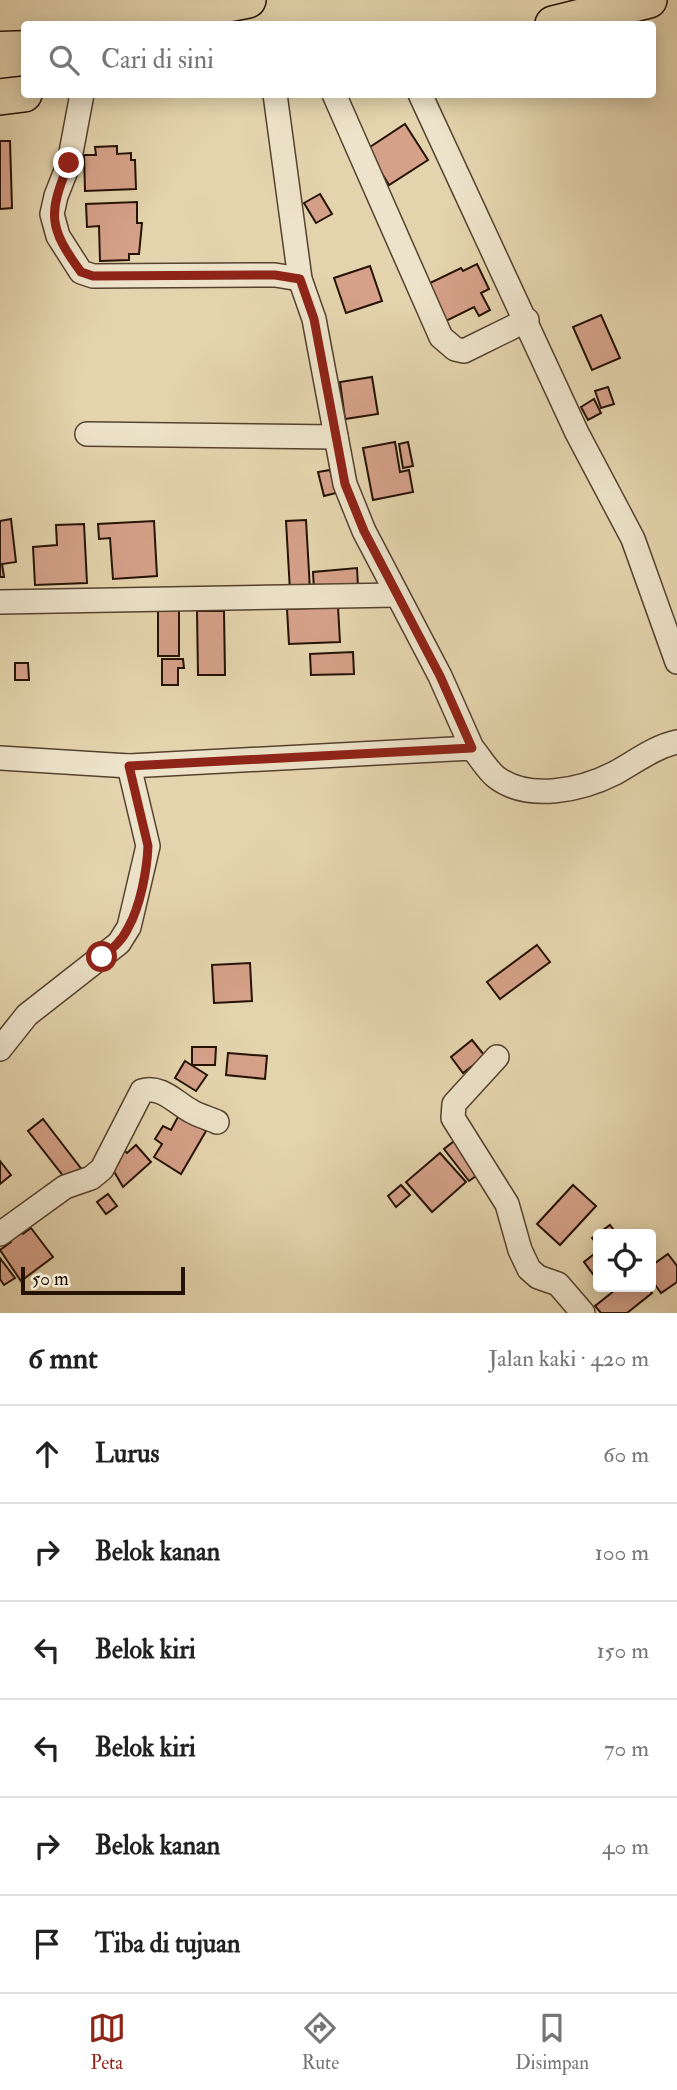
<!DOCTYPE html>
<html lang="id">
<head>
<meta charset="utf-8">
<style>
	:root { --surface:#fff; --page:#f2f2f2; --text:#222; --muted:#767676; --line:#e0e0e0; --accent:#8f2418 }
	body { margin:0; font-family:"IM FELL Double Pica",serif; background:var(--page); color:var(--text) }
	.controls { position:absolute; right:21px; bottom:21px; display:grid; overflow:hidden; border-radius:7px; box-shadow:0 4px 18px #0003 }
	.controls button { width:63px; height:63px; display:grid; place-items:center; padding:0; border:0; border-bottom:2px solid var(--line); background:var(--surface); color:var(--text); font:35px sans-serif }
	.scale { position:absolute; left:21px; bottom:18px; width:164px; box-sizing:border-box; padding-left:7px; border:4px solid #251205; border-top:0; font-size:19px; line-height:24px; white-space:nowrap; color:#251205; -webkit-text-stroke:5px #ede3ca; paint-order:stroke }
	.stop { position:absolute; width:21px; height:21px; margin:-16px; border:5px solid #8f2418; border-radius:50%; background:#fff }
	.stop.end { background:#8f2418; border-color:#fff; box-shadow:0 2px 7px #0008 }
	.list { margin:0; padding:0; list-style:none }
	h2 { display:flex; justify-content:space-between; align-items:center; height:91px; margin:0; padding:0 28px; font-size:30px }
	h2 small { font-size:23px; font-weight:400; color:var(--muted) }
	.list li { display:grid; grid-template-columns:46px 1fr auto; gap:21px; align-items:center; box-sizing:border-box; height:98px; padding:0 28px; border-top:2px solid var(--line) }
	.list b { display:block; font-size:26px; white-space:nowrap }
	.list em { font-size:23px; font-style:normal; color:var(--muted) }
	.icon { flex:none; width:38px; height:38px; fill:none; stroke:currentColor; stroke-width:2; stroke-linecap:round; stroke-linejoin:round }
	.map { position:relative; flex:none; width:677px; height:1313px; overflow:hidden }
	.search { position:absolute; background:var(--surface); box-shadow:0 4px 18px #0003; left:21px; right:21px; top:21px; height:77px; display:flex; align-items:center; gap:18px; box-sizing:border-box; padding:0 24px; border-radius:7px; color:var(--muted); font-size:26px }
	.sheet { height:679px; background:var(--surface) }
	nav { display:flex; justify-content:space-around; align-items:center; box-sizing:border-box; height:98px; border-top:2px solid var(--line); background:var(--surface); font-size:19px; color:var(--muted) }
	nav a { display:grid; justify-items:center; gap:4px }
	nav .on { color:var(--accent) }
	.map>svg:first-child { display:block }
	.building { fill:#d5a189; stroke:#251205; stroke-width:2 }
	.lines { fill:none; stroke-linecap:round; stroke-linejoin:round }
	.minor-casing { stroke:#55422f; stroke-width:26 }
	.highway-casing { stroke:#251205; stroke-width:38 }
	.minor { stroke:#ede3ca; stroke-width:23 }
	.highway { stroke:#e4d4ad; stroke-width:35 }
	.route { stroke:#8f2418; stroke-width:9 }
</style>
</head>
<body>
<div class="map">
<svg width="677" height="1313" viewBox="0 0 677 1313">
	<rect width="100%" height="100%" fill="#e4d4ad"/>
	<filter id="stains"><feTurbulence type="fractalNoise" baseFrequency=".00286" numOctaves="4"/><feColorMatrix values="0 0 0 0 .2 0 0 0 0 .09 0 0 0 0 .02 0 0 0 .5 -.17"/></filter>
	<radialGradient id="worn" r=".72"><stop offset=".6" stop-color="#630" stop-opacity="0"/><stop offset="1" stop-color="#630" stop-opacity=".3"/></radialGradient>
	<g class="building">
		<polygon points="405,124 428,160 389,185 367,149"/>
		<polygon points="0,141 10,141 12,208 0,209"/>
		<polygon points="117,146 117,154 131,153 131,160 135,160 136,189 85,191 84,155 96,155 95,147"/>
		<polygon points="320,194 332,214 316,223 304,203"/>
		<polygon points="137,202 137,223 142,223 139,254 129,254 129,260 100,261 99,226 87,227 86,204"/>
		<polygon points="477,264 489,289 481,293 490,310 479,316 474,307 446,321 428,284 461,268 463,271"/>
		<polygon points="370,266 382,301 346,313 334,278"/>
		<polygon points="601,315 620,358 592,370 573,327"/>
		<polygon points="372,377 378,414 345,419 340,382"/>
		<polygon points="608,387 614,404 601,408 595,391"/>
		<polygon points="594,399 601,413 588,420 581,407"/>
		<polygon points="395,442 400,472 409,470 413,492 373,500 363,448"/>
		<polygon points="408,442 413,466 403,468 399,444"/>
		<polygon points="330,470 336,493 324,496 318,472"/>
		<polygon points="11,519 16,562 2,564 4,577 0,577 0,521"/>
		<polygon points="306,520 310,590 290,591 286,521"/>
		<polygon points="154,521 157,576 113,579 110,538 99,539 98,524"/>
		<polygon points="84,524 87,583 35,585 33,547 57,545 56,525"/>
		<polygon points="357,568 358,587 314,590 313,572"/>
		<polygon points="338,607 340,642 289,644 287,609"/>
		<rect x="158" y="610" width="21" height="46"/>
		<polygon points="197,611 224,611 225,675 198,675"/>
		<polygon points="353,652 354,674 311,675 310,654"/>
		<polygon points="162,659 183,659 184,668 178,668 178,685 162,685"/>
		<polygon points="15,663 28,663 29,680 15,680"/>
		<polygon points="537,945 550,962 500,999 487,982"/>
		<polygon points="250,963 252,1001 214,1003 212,965"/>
		<polygon points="472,1040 485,1056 463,1073 451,1057"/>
		<polygon points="192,1047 216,1047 215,1065 192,1065"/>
		<polygon points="228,1053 267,1056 265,1079 226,1075"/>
		<polygon points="185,1061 207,1075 196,1091 175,1078"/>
		<polygon points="179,1115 206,1131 181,1174 154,1157 162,1144 155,1139 163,1126 171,1130"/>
		<polygon points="43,1119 83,1171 68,1182 28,1131"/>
		<polygon points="458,1138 483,1171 469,1181 444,1149"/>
		<polygon points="136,1145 151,1162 123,1187 112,1168 118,1163 113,1158 123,1149 127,1153"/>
		<polygon points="440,1153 466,1182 432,1212 406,1182"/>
		<polygon points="0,1161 11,1175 0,1184"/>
		<polygon points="401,1185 410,1195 396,1207 388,1196"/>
		<polygon points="573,1185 596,1206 560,1245 537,1224"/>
		<polygon points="108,1194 117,1206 106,1214 97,1202"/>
		<polygon points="610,1225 617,1234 598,1234 598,1246 592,1238"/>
		<polygon points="31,1228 53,1257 21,1281 0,1250 11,1242 8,1237 18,1229 23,1234"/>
		<polygon points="598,1251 598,1281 584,1262"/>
		<polygon points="668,1254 677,1266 677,1282 661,1293 651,1279 651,1266"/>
		<polygon points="0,1258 15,1278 4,1285 0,1279"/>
		<polygon points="619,1287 647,1287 652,1293 627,1313 601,1313 595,1306"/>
	</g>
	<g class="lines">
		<defs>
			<g id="minor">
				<polyline points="82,94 69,163 56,196 52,214 58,236 81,272 93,276 275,275 300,279"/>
				<polyline points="275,94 300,279 314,319 345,484 364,531 440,676 472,748"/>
				<polyline points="334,94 441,337 455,349 464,351 527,320"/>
				<polyline points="420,94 577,433 633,539 677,662"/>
				<polyline points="87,434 336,437"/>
				<polyline points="0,602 396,595"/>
				<path d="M0,758L129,766L472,748C480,757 487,770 496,777C528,802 582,790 615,773C635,762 654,747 677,742"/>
				<polyline points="0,1049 27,1015 119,943 129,927 148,846 129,766"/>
				<polyline points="497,1057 454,1104 453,1118 507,1204 520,1250 529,1269 538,1277 558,1284 583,1313"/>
				<path d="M0,1234L65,1187L91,1178L102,1169L142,1091C161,1085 176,1103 191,1111C199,1116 209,1118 217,1122"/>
			</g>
			<g id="highway">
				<polyline points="0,13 217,6 248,0"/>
				<polyline points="553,24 649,0"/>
				<polyline points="0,97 24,94"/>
			</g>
		</defs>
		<use href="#minor" class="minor-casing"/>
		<use href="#highway" class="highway-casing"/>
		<use href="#minor" class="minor"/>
		<use href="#highway" class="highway"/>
	</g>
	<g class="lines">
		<path class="route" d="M69,163C48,214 48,227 81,272L93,276L275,275L300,279L314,319L345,484L364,531L440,676L472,748L129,766L148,846C147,871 140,907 128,928C122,941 112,949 102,957"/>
	</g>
	<rect width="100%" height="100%" filter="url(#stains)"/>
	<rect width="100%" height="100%" fill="url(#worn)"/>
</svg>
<div class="controls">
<button><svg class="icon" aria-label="locate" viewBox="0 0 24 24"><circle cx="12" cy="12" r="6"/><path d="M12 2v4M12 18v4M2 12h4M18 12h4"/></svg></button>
</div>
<div class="scale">50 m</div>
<div class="stop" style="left:102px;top:957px"></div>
<div class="stop end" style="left:69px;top:163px"></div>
<div class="search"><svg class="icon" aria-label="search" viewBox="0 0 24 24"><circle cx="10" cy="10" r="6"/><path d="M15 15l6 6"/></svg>Cari di sini</div>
</div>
<section class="sheet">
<h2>6 mnt<small>Jalan kaki · 420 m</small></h2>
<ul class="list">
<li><svg class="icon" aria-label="ahead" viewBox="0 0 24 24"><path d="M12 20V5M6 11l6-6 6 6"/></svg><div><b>Lurus</b></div><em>60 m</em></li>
<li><svg class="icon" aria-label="right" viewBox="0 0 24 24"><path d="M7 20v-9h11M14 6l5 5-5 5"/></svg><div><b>Belok kanan</b></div><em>100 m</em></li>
<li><svg class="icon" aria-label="left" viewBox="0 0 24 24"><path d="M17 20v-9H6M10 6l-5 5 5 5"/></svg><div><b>Belok kiri</b></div><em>150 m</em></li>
<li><svg class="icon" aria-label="left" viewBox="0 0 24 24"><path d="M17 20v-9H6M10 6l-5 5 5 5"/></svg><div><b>Belok kiri</b></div><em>70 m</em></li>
<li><svg class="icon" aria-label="right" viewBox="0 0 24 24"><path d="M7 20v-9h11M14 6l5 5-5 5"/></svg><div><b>Belok kanan</b></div><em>40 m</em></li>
<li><svg class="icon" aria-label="arrive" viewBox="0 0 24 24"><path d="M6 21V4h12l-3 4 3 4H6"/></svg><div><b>Tiba di tujuan</b></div></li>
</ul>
</section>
<nav>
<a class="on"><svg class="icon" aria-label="map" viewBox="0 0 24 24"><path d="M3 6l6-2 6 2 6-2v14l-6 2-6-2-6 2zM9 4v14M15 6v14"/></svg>Peta</a>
<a><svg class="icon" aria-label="directions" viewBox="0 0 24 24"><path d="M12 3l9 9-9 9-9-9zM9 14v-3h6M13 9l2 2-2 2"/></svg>Rute</a>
<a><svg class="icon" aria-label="saved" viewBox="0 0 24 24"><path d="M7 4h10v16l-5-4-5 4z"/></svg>Disimpan</a>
</nav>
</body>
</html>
